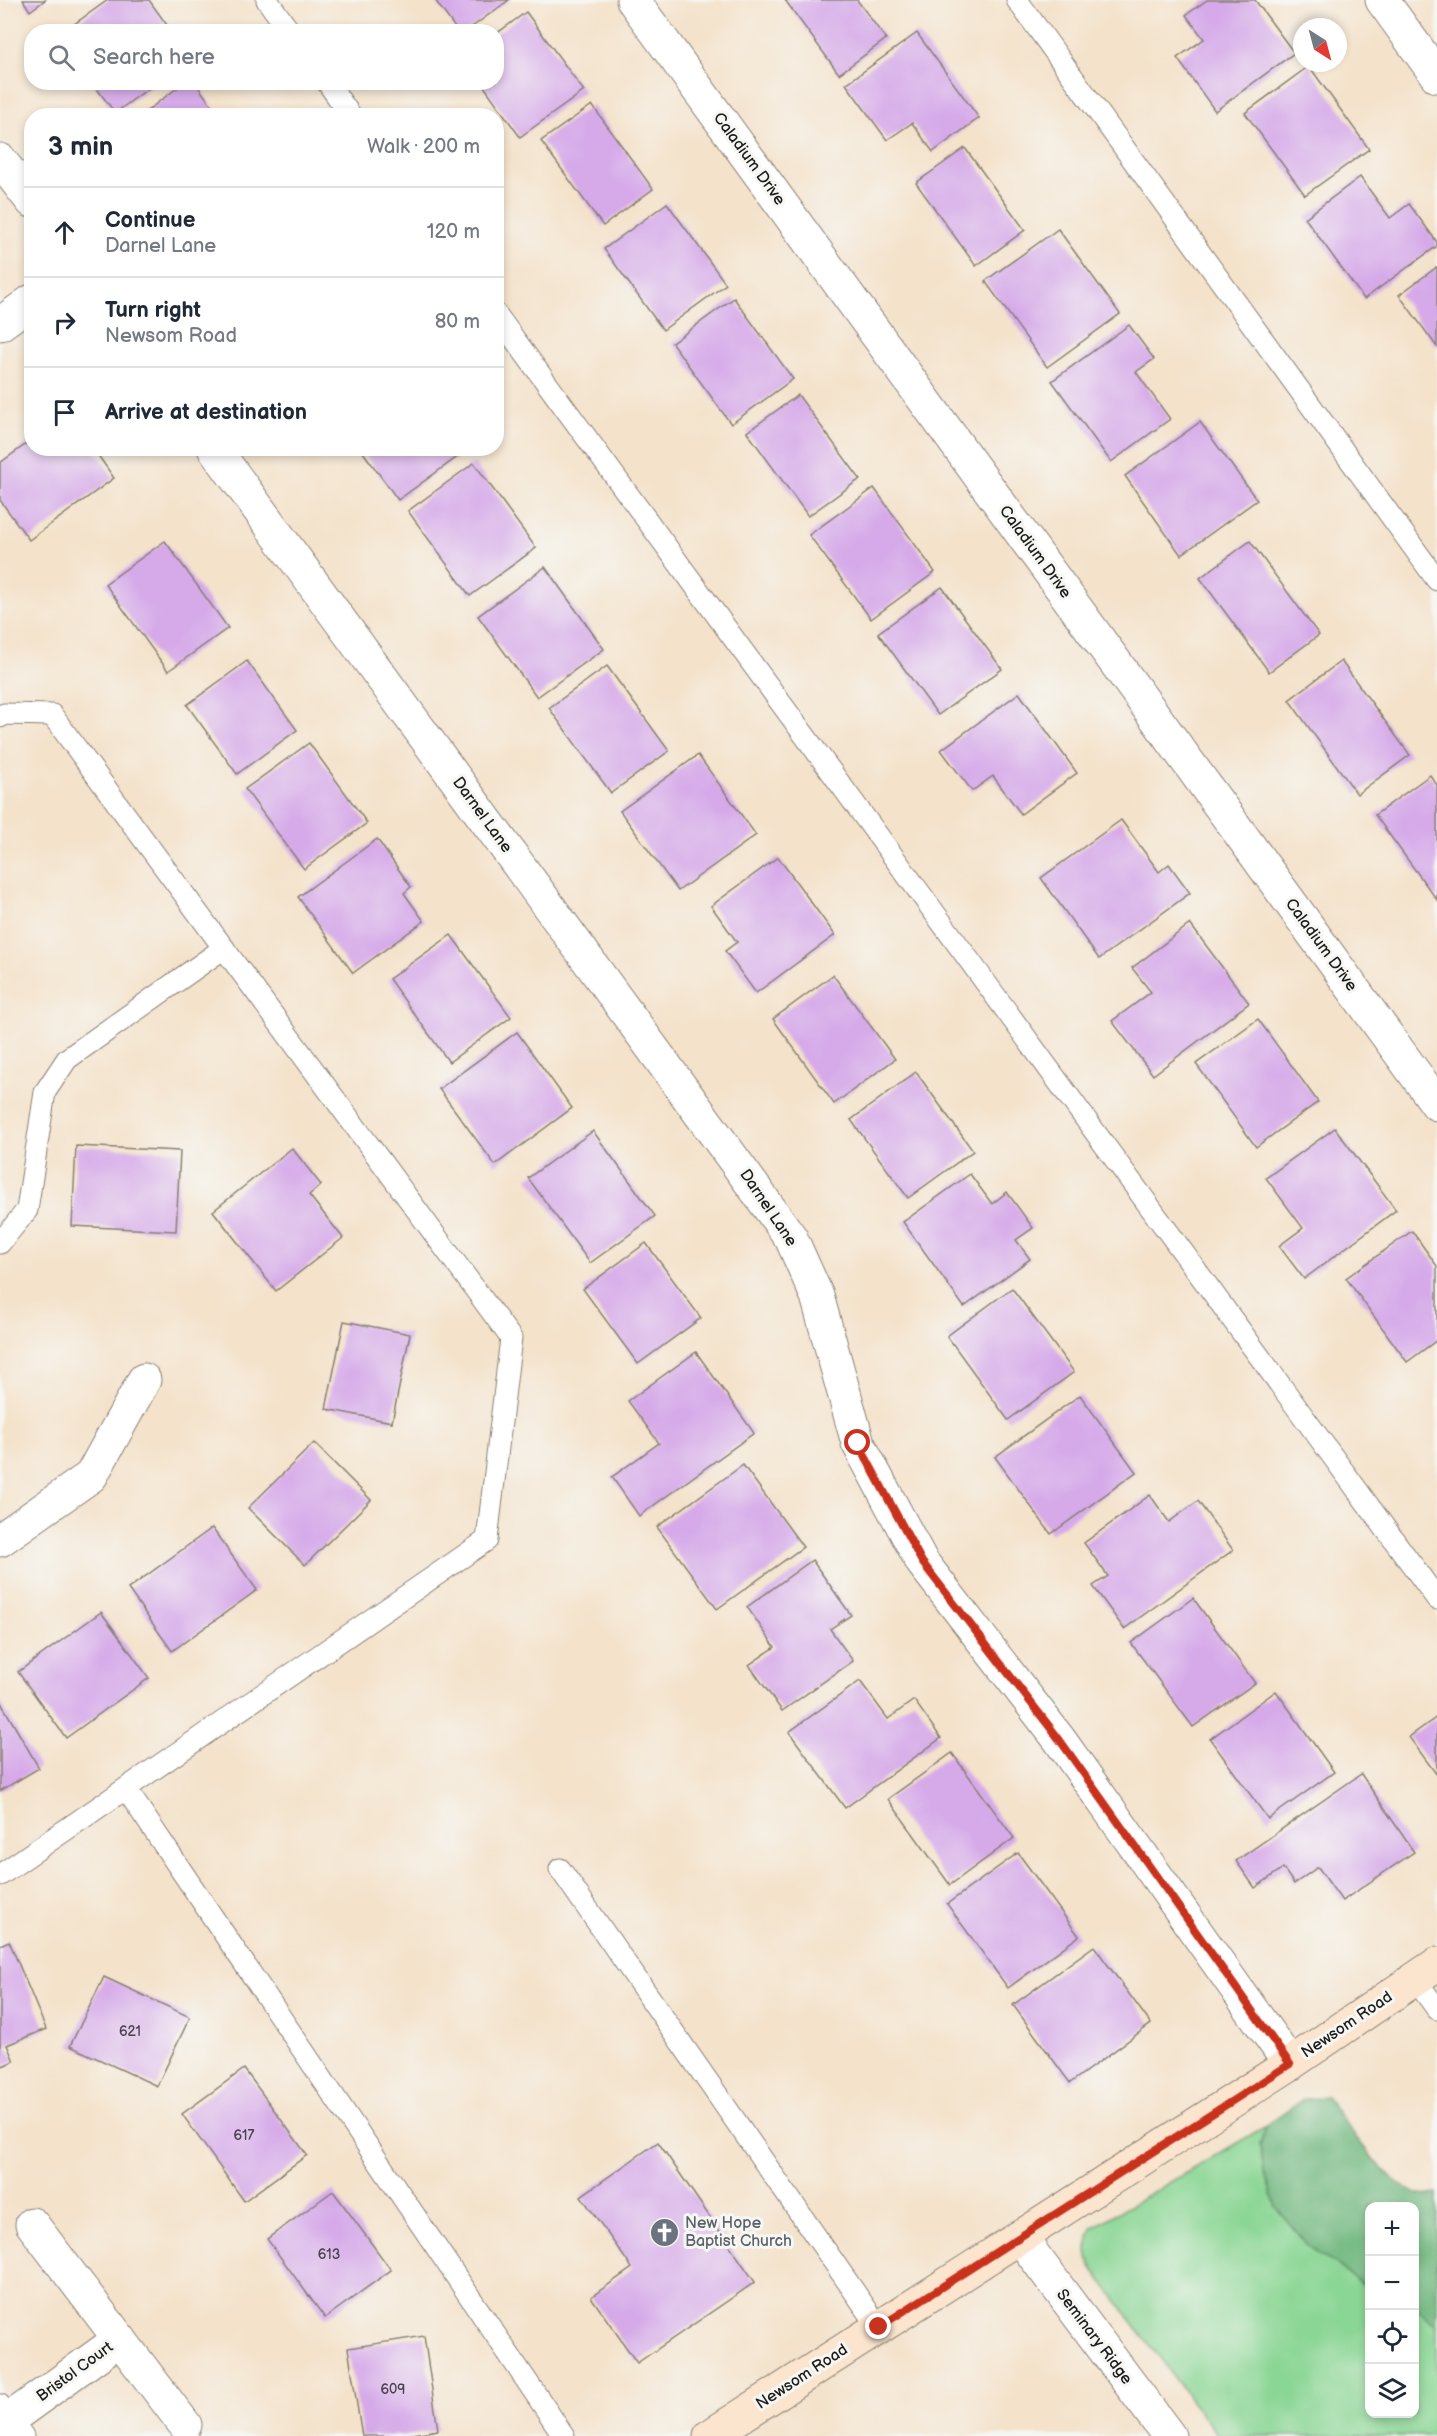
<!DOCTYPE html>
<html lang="en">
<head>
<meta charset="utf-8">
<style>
	:root { --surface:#fff; --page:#f2f2f3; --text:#1f2937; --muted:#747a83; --line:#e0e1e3 }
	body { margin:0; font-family:"Balsamiq Sans",sans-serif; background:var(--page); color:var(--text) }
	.controls { position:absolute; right:18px; bottom:18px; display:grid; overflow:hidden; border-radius:12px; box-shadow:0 3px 9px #0003 }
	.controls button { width:54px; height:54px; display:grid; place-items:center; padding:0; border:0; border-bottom:2px solid var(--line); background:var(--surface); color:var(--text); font:30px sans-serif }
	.compass { position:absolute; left:1293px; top:18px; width:54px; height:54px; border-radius:50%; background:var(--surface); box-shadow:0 3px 9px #0003; rotate:144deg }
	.stop { position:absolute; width:18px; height:18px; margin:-14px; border:4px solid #c8321e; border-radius:50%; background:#fff }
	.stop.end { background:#c8321e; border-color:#fff; box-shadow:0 2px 6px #0008 }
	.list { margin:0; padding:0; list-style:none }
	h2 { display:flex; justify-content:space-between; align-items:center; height:78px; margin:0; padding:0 24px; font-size:26px }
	h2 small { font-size:20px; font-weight:400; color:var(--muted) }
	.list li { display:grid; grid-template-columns:39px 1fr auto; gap:18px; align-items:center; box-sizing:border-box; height:90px; padding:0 24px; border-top:2px solid var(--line) }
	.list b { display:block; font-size:22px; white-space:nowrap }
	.list p { margin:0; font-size:20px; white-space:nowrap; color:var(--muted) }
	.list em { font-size:20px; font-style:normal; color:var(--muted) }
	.icon { flex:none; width:33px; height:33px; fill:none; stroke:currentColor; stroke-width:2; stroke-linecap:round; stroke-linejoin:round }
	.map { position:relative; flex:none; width:1437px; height:2436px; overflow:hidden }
	.search { position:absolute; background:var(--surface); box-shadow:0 3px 9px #0003; left:24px; top:24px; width:480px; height:66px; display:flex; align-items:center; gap:15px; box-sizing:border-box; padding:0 21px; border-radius:24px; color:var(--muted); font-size:22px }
	.panel { position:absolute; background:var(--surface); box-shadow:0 3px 9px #0003; left:24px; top:108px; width:480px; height:348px; border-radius:24px }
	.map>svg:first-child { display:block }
	.green { fill:#8ad694; stroke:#537958; stroke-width:1.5 }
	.forest { fill:#6fb77e; stroke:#466a4d; stroke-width:1.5 }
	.building { fill:#d6aae9 }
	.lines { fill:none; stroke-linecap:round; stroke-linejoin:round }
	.lane-casing { stroke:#887f73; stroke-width:23 }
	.street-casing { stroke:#887f73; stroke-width:35 }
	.secondary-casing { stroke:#887f73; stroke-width:35 }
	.lane { stroke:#fff; stroke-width:21 }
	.street { stroke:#fff; stroke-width:33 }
	.secondary { stroke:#fbe5cf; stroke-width:33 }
	.route { stroke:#c8321e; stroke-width:8 }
	.labels { text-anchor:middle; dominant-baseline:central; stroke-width:6; stroke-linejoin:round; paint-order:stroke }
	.number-label { font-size:14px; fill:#4a404f }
	.street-label { font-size:16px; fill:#1c1c1c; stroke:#f6f6f2 }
	.worship-label { font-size:16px; fill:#5b616d; stroke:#f6f6f2; text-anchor:start }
</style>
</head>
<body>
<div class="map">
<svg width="1437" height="2436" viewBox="0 0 1437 2436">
	<rect width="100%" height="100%" fill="#f6f6f2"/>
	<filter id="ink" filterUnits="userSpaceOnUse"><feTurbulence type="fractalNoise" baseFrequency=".0167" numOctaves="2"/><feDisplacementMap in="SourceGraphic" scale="12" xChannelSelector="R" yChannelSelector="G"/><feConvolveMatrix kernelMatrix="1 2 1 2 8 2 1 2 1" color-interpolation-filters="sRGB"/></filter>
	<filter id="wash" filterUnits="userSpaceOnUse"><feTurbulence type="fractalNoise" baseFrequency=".008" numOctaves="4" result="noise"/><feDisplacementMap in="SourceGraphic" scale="24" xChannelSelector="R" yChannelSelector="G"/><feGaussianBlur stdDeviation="1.35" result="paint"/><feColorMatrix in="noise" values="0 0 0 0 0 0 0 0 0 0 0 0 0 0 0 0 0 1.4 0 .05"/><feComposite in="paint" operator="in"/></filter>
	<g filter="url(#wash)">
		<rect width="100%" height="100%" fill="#f4e2ca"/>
		<path class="green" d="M1266,2126L1260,2144L1307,2245L1369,2288L1370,2414H1414L1415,2309L1437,2325V2436H1218L1092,2268C1085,2253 1086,2243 1092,2228Z"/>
		<path class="forest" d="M1326,2097C1345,2121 1402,2212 1437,2193V2325L1415,2309L1414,2206H1370L1369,2288L1307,2245L1276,2207L1264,2172L1260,2144L1266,2126L1304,2099Z"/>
		<g id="blocks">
			<g class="building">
				<polygon points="23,0 45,0 30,11"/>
				<polygon points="108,0 149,0 172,32 78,32 73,25"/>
				<polygon points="435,0 509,0 465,32 458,32"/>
				<polygon points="785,0 857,0 886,39 839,74"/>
				<polygon points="1207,0 1255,0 1294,53 1215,111 1177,58 1204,39 1186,15"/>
				<polygon points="526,12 584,91 520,137 481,82 496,82 496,34"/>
				<polygon points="917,33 979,118 933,152 912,123 887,140 846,84"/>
				<polygon points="1309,66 1369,149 1305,195 1245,113"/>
				<polygon points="92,82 157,82 115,113"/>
				<polygon points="185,82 195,82 219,116 140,116"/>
				<polygon points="592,105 653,189 603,226 541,141"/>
				<polygon points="965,148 1025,230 976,266 916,183"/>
				<polygon points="1360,177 1390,218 1409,204 1437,242 1437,246 1364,299 1305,218"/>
				<polygon points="667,203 726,284 663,330 604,249"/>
				<polygon points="1058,229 1120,314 1047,367 985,281"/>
				<polygon points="1437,267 1437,347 1399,295"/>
				<polygon points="734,298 793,379 731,424 672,343"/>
				<polygon points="1129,325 1154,359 1136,372 1170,419 1111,462 1052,381"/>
				<polygon points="798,395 860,479 808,516 747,432"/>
				<polygon points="1200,422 1257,500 1181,555 1125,476"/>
				<polygon points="32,440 32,448 93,448 114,478 29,540 0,500 0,463"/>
				<polygon points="360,448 455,448 460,455 398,500"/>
				<polygon points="474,463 536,548 470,596 408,511"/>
				<polygon points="874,488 935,572 871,619 809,535"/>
				<polygon points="165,541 228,628 168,671 105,584"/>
				<polygon points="1250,541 1319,635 1269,672 1200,578"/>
				<polygon points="545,567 604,649 537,697 478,616"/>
				<polygon points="942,587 1002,669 938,715 878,633"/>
				<polygon points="247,661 297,730 237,774 187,705"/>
				<polygon points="1341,661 1410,755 1357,794 1289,700"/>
				<polygon points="607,666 669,751 611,793 549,708"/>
				<polygon points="1019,693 1077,773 1021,814 993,776 972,791 941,750"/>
				<polygon points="309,743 367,823 304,869 245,789"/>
				<polygon points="698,755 756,835 678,891 620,811"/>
				<polygon points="1430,775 1437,785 1437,900 1375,815"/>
				<polygon points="1121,820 1159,872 1169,864 1190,893 1099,959 1041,878"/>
				<polygon points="377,839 411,887 404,893 424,921 353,973 298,897"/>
				<polygon points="778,857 835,935 756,993 725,951 737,942 711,906"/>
				<polygon points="1190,924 1249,1003 1153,1075 1112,1021 1151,992 1132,968"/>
				<polygon points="451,935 511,1017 449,1062 389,979"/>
				<polygon points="833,975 895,1059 834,1104 773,1019"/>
				<polygon points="1258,1019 1318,1102 1256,1147 1196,1064"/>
				<polygon points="517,1032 572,1108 495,1165 439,1089"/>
				<polygon points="916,1072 973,1151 908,1198 851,1120"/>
				<polygon points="1335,1128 1396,1210 1304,1279 1279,1246 1303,1228 1266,1178"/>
				<polygon points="593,1131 655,1216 590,1263 528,1178"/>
				<polygon points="76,1146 180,1151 176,1231 72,1226"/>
				<polygon points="292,1148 321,1185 309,1195 343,1238 276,1291 213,1211"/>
				<polygon points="970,1174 992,1204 1007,1192 1033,1228 1016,1240 1030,1259 964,1307 903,1222"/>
				<polygon points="1412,1231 1437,1266 1437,1340 1407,1362 1346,1278"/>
				<polygon points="646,1243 701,1318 638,1364 583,1289"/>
				<polygon points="1012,1288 1074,1372 1008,1420 947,1336"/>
				<polygon points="344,1321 410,1334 392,1422 326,1409"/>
				<polygon points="696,1352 754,1433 639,1516 612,1477 659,1443 628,1401"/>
				<polygon points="1080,1395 1136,1472 1051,1534 995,1457"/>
				<polygon points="314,1443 371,1500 305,1565 248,1508"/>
				<polygon points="743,1465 803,1547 717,1609 657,1527"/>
				<polygon points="1150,1495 1169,1522 1198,1501 1233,1550 1124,1629 1093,1586 1108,1576 1084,1543"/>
				<polygon points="212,1528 257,1590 172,1651 128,1589"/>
				<polygon points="812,1560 851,1615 830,1629 853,1661 782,1711 749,1665 775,1647 747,1607"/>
				<polygon points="1193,1598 1255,1683 1193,1727 1131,1643"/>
				<polygon points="101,1612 149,1678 66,1738 18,1672"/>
				<polygon points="860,1681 888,1719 914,1700 941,1738 845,1808 789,1732"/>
				<polygon points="1276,1691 1334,1772 1268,1819 1210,1739"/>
				<polygon points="0,1701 39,1768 0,1791"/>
				<polygon points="1437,1717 1437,1775 1409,1737"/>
				<polygon points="952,1753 1014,1838 950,1885 888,1799"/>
				<polygon points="1361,1774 1414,1852 1342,1901 1318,1867 1294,1884 1283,1868 1255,1888 1236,1861"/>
				<polygon points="1018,1853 1079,1936 1008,1988 947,1904"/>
				<polygon points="9,1941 46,2029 7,2045 14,2061 0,2067 0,1945"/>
				<polygon points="1094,1946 1151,2024 1070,2083 1013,2005"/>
				<polygon points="104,1977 190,2017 157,2086 70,2046"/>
				<polygon points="244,2069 307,2155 244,2201 182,2114"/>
				<polygon points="658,2142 755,2282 637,2363 591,2297 632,2268 581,2196"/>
				<polygon points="333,2191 391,2270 325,2318 267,2239"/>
				<polygon points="424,2336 438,2430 399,2436 362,2436 348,2348"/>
			</g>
		</g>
	</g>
	<g filter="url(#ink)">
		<use href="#blocks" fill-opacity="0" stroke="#887f73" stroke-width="1.5"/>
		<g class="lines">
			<defs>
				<g id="lane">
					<polyline points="267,0 290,32"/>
					<polyline points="1017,0 1437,580"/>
					<polyline points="327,82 351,116"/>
					<polyline points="496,314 1437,1599"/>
					<polyline points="0,717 4,714 52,715 511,1338 487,1540 0,1875"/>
					<polyline points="0,1243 27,1210 45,1092 67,1059 224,948"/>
					<polyline points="126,1789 564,2436"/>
					<polyline points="560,1869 879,2327"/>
					<polyline points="1415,1979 1437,2009"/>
					<polyline points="0,2405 23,2436"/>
				</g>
				<g id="street">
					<polyline points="633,0 1437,1104"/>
					<polyline points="1382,0 1437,76"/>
					<polyline points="0,160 32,201"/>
					<polyline points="0,324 32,301"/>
					<polyline points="214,448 791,1238 817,1296 858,1443 922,1562 1059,1739 1290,2064"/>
					<polyline points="0,1540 91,1476 144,1380"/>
					<polyline points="32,2224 185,2425"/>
					<polyline points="1020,2237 1169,2436"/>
					<polyline points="0,2426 120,2339"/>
				</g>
				<polyline id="secondary" points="710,2436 1290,2064 1437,1964"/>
			</defs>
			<use href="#lane" class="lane-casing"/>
			<use href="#street" class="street-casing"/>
			<use href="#secondary" class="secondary-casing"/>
			<use href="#lane" class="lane"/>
			<use href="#street" class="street"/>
			<use href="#secondary" class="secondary"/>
		</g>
	</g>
	<g class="lines" filter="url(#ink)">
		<polyline class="route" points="858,1443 922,1562 1059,1739 1290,2064 879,2327"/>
	</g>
	<defs>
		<symbol id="church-disc" viewBox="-11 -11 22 22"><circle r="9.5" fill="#6b7280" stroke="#f6f6f2"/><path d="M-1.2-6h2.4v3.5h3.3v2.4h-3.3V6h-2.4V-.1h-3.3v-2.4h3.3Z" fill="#fff"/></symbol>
	</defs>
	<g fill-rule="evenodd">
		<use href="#church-disc" x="648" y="2216" width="33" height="33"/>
	</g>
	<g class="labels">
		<g class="number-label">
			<text x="130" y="2031">621</text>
			<text x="244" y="2135">617</text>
			<text x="329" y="2254">613</text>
			<text x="393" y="2389">609</text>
		</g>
		<g class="street-label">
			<text transform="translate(749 159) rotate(54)">Caladium Drive</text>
			<text transform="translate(1035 552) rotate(54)">Caladium Drive</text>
			<text transform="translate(482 815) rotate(54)">Darnel Lane</text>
			<text transform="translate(1321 945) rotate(54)">Caladium Drive</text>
			<text transform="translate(768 1208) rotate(56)">Darnel Lane</text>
			<text transform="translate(1347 2025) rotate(-34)">Newsom Road</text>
			<text transform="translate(1094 2337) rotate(53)">Seminary Ridge</text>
			<text transform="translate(75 2372) rotate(-36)">Bristol Court</text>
			<text transform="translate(802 2377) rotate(-33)">Newsom Road</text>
		</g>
		<g class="worship-label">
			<text x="685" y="2223">New Hope<tspan x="685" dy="18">Baptist Church</tspan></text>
		</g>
	</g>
</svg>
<div class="controls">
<button>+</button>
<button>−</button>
<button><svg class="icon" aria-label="locate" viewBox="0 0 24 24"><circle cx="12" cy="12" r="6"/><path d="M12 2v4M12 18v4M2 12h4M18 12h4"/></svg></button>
<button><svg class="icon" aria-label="layers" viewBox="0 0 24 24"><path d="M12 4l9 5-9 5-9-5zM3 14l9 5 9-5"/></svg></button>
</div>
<svg class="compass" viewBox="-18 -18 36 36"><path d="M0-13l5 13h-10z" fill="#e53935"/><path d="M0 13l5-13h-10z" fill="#747a83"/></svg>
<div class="stop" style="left:858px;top:1443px"></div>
<div class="stop end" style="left:879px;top:2327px"></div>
<div class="search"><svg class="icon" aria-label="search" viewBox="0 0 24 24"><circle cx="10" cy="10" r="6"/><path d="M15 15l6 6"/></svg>Search here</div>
<section class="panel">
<h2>3 min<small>Walk · 200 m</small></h2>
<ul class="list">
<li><svg class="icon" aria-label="ahead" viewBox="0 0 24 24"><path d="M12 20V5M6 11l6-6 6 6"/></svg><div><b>Continue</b><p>Darnel Lane</p></div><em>120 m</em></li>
<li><svg class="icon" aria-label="right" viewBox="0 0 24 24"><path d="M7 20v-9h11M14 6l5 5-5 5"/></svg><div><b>Turn right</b><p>Newsom Road</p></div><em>80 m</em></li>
<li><svg class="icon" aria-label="arrive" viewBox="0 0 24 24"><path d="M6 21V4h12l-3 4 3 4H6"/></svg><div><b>Arrive at destination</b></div></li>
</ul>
</section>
</div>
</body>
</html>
